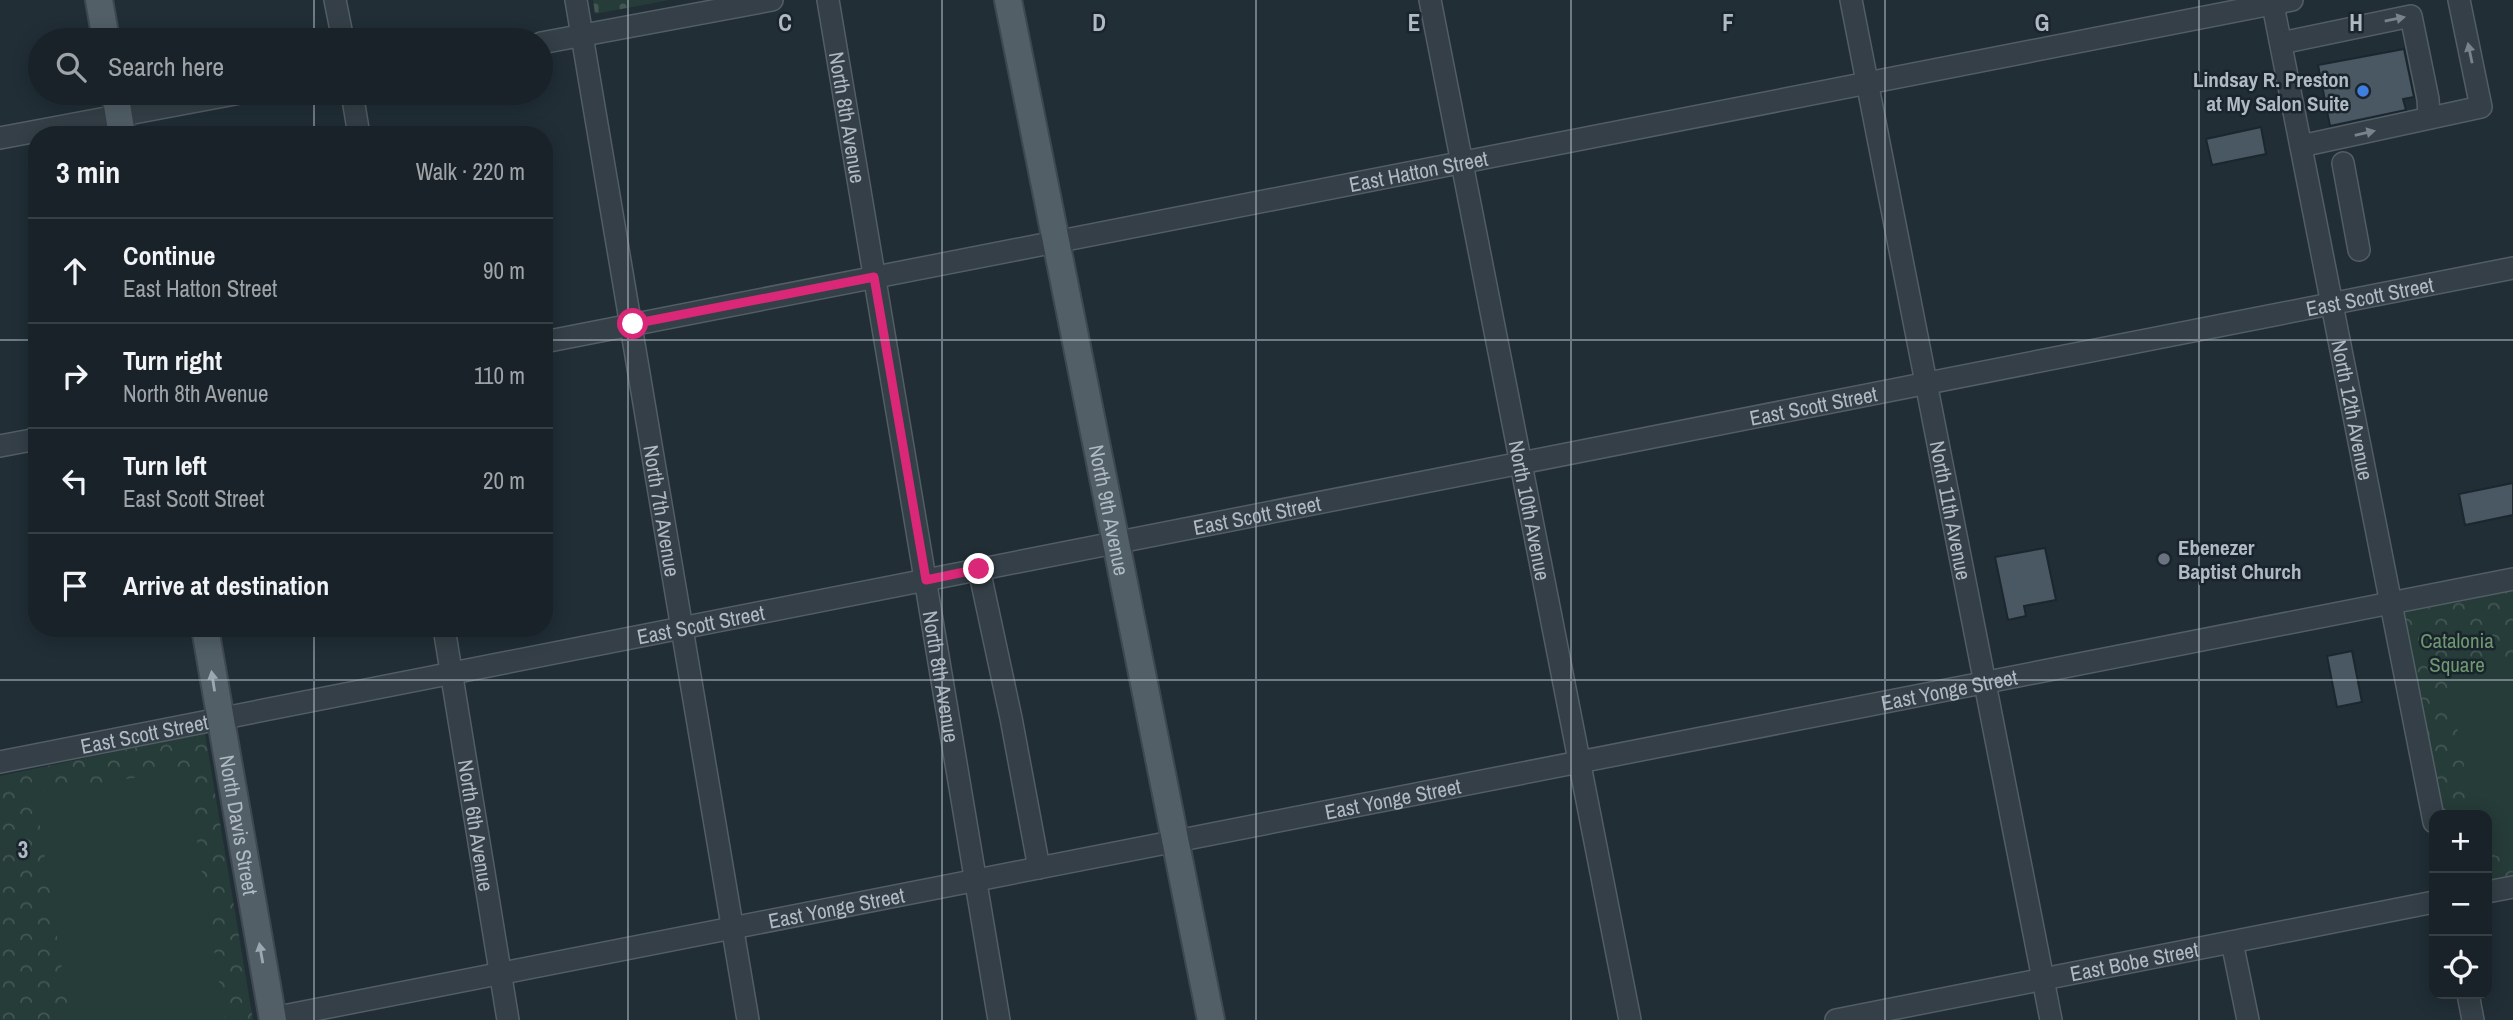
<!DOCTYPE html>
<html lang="en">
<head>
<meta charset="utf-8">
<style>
	:root { --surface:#192228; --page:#262f34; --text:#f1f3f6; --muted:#9fa4a8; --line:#373f45 }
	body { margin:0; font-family:"Archivo Narrow",sans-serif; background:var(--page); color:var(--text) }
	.controls { position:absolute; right:21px; bottom:21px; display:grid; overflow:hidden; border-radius:14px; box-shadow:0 4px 18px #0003 }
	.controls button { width:63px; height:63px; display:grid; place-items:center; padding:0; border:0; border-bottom:2px solid var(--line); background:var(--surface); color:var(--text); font:35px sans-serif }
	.stop { position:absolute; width:21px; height:21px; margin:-16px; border:5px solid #db2777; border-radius:50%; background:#fff }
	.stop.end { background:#db2777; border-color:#fff; box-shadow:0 2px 7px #0008 }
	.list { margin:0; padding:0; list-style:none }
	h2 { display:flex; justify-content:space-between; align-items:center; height:91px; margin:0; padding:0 28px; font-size:30px }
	h2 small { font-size:23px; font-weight:400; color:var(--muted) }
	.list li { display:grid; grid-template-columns:46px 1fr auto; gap:21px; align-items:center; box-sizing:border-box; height:105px; padding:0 28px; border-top:2px solid var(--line) }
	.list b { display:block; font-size:26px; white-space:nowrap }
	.list p { margin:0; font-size:23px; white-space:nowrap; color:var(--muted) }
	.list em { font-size:23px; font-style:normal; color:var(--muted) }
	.icon { flex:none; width:38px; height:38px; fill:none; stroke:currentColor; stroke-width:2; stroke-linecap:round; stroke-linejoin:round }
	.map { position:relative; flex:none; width:2513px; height:1020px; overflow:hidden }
	.search { position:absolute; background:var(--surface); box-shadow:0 4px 18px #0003; left:28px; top:28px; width:525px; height:77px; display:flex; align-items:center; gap:18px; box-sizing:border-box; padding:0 24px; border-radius:38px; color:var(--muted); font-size:26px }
	.panel { position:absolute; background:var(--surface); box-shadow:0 4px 18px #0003; left:28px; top:126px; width:525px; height:511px; border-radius:28px }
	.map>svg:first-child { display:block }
	.forest { fill:url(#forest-crowns) }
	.cemetery { fill:url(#cemetery-stones) }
	.pitch { fill:#263c39 }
	.building { fill:#495862; stroke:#1c262e; stroke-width:2 }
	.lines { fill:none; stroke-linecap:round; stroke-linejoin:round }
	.minor-casing { stroke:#525d65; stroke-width:24 }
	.major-casing { stroke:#3e4851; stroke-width:30 }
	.minor { stroke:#343f47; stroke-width:21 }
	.major { stroke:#525f67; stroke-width:26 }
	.oneway { fill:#78838c }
	.oneway2 { fill:#9ca8b1 }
	.route { stroke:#db2777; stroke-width:9 }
	.grid { fill:none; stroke:#afbac4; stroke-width:2; stroke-opacity:0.55 }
	.shop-dot { fill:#3f7fe0; stroke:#1a242c; stroke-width:2.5 }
	.worship-dot { fill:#6b7280; stroke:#1a242c; stroke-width:2.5 }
	.labels { text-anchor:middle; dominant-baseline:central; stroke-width:5; stroke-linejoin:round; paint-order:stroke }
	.poi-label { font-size:21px; font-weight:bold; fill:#afbac4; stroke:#1a242c; text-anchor:end }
	.street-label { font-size:21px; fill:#afbac4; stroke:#1a242c }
	.park-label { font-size:21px; fill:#6f9871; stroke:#1a242c }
	.grid-label { font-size:23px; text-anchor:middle; font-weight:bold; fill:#afbac4; stroke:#1a242c; stroke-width:5; stroke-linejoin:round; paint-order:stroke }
</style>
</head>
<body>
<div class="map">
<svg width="2513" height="1020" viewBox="0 0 2513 1020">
	<defs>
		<pattern id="forest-crowns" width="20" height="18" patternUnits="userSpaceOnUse" patternTransform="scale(1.75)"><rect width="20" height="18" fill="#263c39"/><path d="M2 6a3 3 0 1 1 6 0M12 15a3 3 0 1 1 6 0" fill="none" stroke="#435654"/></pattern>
		<pattern id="cemetery-stones" width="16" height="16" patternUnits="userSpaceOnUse" patternTransform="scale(1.75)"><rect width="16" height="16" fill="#263c39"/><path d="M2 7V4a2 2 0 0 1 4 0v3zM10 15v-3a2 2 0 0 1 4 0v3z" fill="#435654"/></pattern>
	</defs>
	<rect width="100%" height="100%" fill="#212e36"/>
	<g class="forest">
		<polygon points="2513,579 2513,887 2487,892 2487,815 2434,815 2391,603"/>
		<polygon points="205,733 253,1020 0,1020 0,776"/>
	</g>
	<polygon class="cemetery" points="593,0 669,0 595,14"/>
	<g class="pitch">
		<polygon points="2492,657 2513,659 2513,852 2496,856 2487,849 2487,815 2473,815 2446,666 2474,659"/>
		<polygon points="186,770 225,1020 70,1020 35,793"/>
	</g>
	<g class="building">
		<polygon points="2404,49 2414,97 2403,99 2406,110 2330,126 2318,65"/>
		<polygon points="2261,127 2266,154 2212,165 2206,139"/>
		<polygon points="2513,483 2513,515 2465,525 2459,494"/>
		<polygon points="2045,548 2056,600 2024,606 2026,616 2008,620 1995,557"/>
		<polygon points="2352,651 2362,702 2337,707 2327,656"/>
	</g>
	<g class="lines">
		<defs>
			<g id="minor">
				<polyline points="335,0 343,40"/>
				<path id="s1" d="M576,0L748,1020"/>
				<path id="s2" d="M828,0L999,1020"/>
				<path id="s3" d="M1430,0L1630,1020"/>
				<path id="s4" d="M1851,0L2051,1020"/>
				<path id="s5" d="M2272,0L2434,822"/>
				<polyline points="541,43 772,0"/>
				<polyline points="2281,43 2411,16 2428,99 2429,118"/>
				<polyline points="352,93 359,135"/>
				<polyline points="0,138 240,93"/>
				<polyline points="2301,146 2481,107 2459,0"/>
				<polyline points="2343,163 2359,250"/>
				<path id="s6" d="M544,342L2292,0"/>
				<polyline points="0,446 37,439"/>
				<polyline points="979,569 1011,718 1039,868"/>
				<path id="s7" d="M444,628L508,1020"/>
				<path id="s8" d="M0,762L2513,268"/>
				<polyline points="2487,892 2513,887"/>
				<polyline points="2232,942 2248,1020"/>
				<polyline points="2468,994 2473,1020"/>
				<path id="s9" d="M273,1018L2513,579"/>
				<path id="s10" d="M1836,1020L2434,902"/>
			</g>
			<g id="major">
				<polyline points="99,0 106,40"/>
				<path id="s11" d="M1008,0L1211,1020"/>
				<polyline points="115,93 122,135"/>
				<path id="s12" d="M205,628L273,1020"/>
			</g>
		</defs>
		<use href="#minor" class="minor-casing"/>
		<use href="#major" class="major-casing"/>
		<use href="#minor" class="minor"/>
		<use href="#major" class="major"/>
	</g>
	<defs><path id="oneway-solid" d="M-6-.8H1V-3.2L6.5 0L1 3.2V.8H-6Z" transform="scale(1.75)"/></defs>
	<g class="oneway">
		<use href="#oneway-solid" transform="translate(2395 19) rotate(-12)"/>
		<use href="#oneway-solid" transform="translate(2470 53) rotate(-102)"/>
		<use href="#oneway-solid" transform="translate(2365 133) rotate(-13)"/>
	</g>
	<g class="oneway2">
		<use href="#oneway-solid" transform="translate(213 681) rotate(-99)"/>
		<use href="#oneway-solid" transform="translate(261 953) rotate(-100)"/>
	</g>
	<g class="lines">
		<polyline class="route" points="633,324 874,277 926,580 979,569"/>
	</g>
	<path class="grid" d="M314,0V40M628,0V1020M942,0V1020M1256,0V1020M1571,0V1020M1885,0V1020M2199,0V1020M314,93V135M0,340H37M544,340H2513M314,628V1020M0,680H2513"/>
	<circle class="shop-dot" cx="2363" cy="91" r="7"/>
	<circle class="worship-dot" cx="2164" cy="559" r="7"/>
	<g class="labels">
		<g class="poi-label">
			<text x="2349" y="79">Lindsay R. Preston<tspan x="2349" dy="24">at My Salon Suite</tspan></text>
			<text x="2178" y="547" text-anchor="start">Ebenezer<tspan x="2178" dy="24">Baptist Church</tspan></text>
		</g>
		<g class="street-label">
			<text stroke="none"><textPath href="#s2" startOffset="119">North 8th Avenue</textPath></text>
			<text stroke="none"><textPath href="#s6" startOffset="891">East Hatton Street</textPath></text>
			<text stroke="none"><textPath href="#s8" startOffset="2415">East Scott Street</textPath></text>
			<text stroke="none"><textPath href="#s8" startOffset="1848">East Scott Street</textPath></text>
			<text stroke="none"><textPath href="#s5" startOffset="418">North 12th Avenue</textPath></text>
			<text stroke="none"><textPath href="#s1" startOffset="518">North 7th Avenue</textPath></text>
			<text stroke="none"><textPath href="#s11" startOffset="520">North 9th Avenue</textPath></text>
			<text stroke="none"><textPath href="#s3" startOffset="520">North 10th Avenue</textPath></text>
			<text stroke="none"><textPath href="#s4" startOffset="520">North 11th Avenue</textPath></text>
			<text stroke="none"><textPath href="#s8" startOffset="1281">East Scott Street</textPath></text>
			<text stroke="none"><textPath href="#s8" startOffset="714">East Scott Street</textPath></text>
			<text stroke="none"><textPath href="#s2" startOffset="686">North 8th Avenue</textPath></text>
			<text stroke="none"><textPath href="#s9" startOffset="1708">East Yonge Street</textPath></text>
			<text stroke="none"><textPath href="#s8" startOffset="147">East Scott Street</textPath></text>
			<text stroke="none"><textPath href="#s9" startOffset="1141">East Yonge Street</textPath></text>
			<text stroke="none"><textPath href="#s12" startOffset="200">North Davis Street</textPath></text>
			<text stroke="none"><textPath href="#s7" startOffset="200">North 6th Avenue</textPath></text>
			<text stroke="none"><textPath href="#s9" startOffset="574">East Yonge Street</textPath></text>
			<text stroke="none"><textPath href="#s10" startOffset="304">East Bobe Street</textPath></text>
		</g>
		<g class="park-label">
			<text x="2457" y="640">Catalonia<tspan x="2457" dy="24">Square</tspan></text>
		</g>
	</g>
	<g class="grid-label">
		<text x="785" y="31">C</text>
		<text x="1099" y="31">D</text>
		<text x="1414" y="31">E</text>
		<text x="1728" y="31">F</text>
		<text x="2042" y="31">G</text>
		<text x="2356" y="31">H</text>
		<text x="23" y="858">3</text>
	</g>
</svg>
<div class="controls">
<button>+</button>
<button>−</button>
<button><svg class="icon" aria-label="locate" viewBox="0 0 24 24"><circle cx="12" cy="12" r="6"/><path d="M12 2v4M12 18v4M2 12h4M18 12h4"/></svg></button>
</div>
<div class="stop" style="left:633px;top:324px"></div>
<div class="stop end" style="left:979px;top:569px"></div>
<div class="search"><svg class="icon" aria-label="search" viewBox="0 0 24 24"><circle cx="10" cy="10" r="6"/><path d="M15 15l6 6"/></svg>Search here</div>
<section class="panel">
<h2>3 min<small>Walk · 220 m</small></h2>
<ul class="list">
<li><svg class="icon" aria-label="ahead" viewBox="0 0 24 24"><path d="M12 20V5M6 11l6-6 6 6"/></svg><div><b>Continue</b><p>East Hatton Street</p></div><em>90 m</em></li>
<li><svg class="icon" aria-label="right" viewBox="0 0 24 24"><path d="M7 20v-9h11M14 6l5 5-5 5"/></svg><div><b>Turn right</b><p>North 8th Avenue</p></div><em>110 m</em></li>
<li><svg class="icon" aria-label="left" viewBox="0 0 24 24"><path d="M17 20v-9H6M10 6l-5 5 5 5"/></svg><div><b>Turn left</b><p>East Scott Street</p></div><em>20 m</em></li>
<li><svg class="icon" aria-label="arrive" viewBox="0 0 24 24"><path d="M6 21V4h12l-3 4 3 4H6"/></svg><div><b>Arrive at destination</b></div></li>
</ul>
</section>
</div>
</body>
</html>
